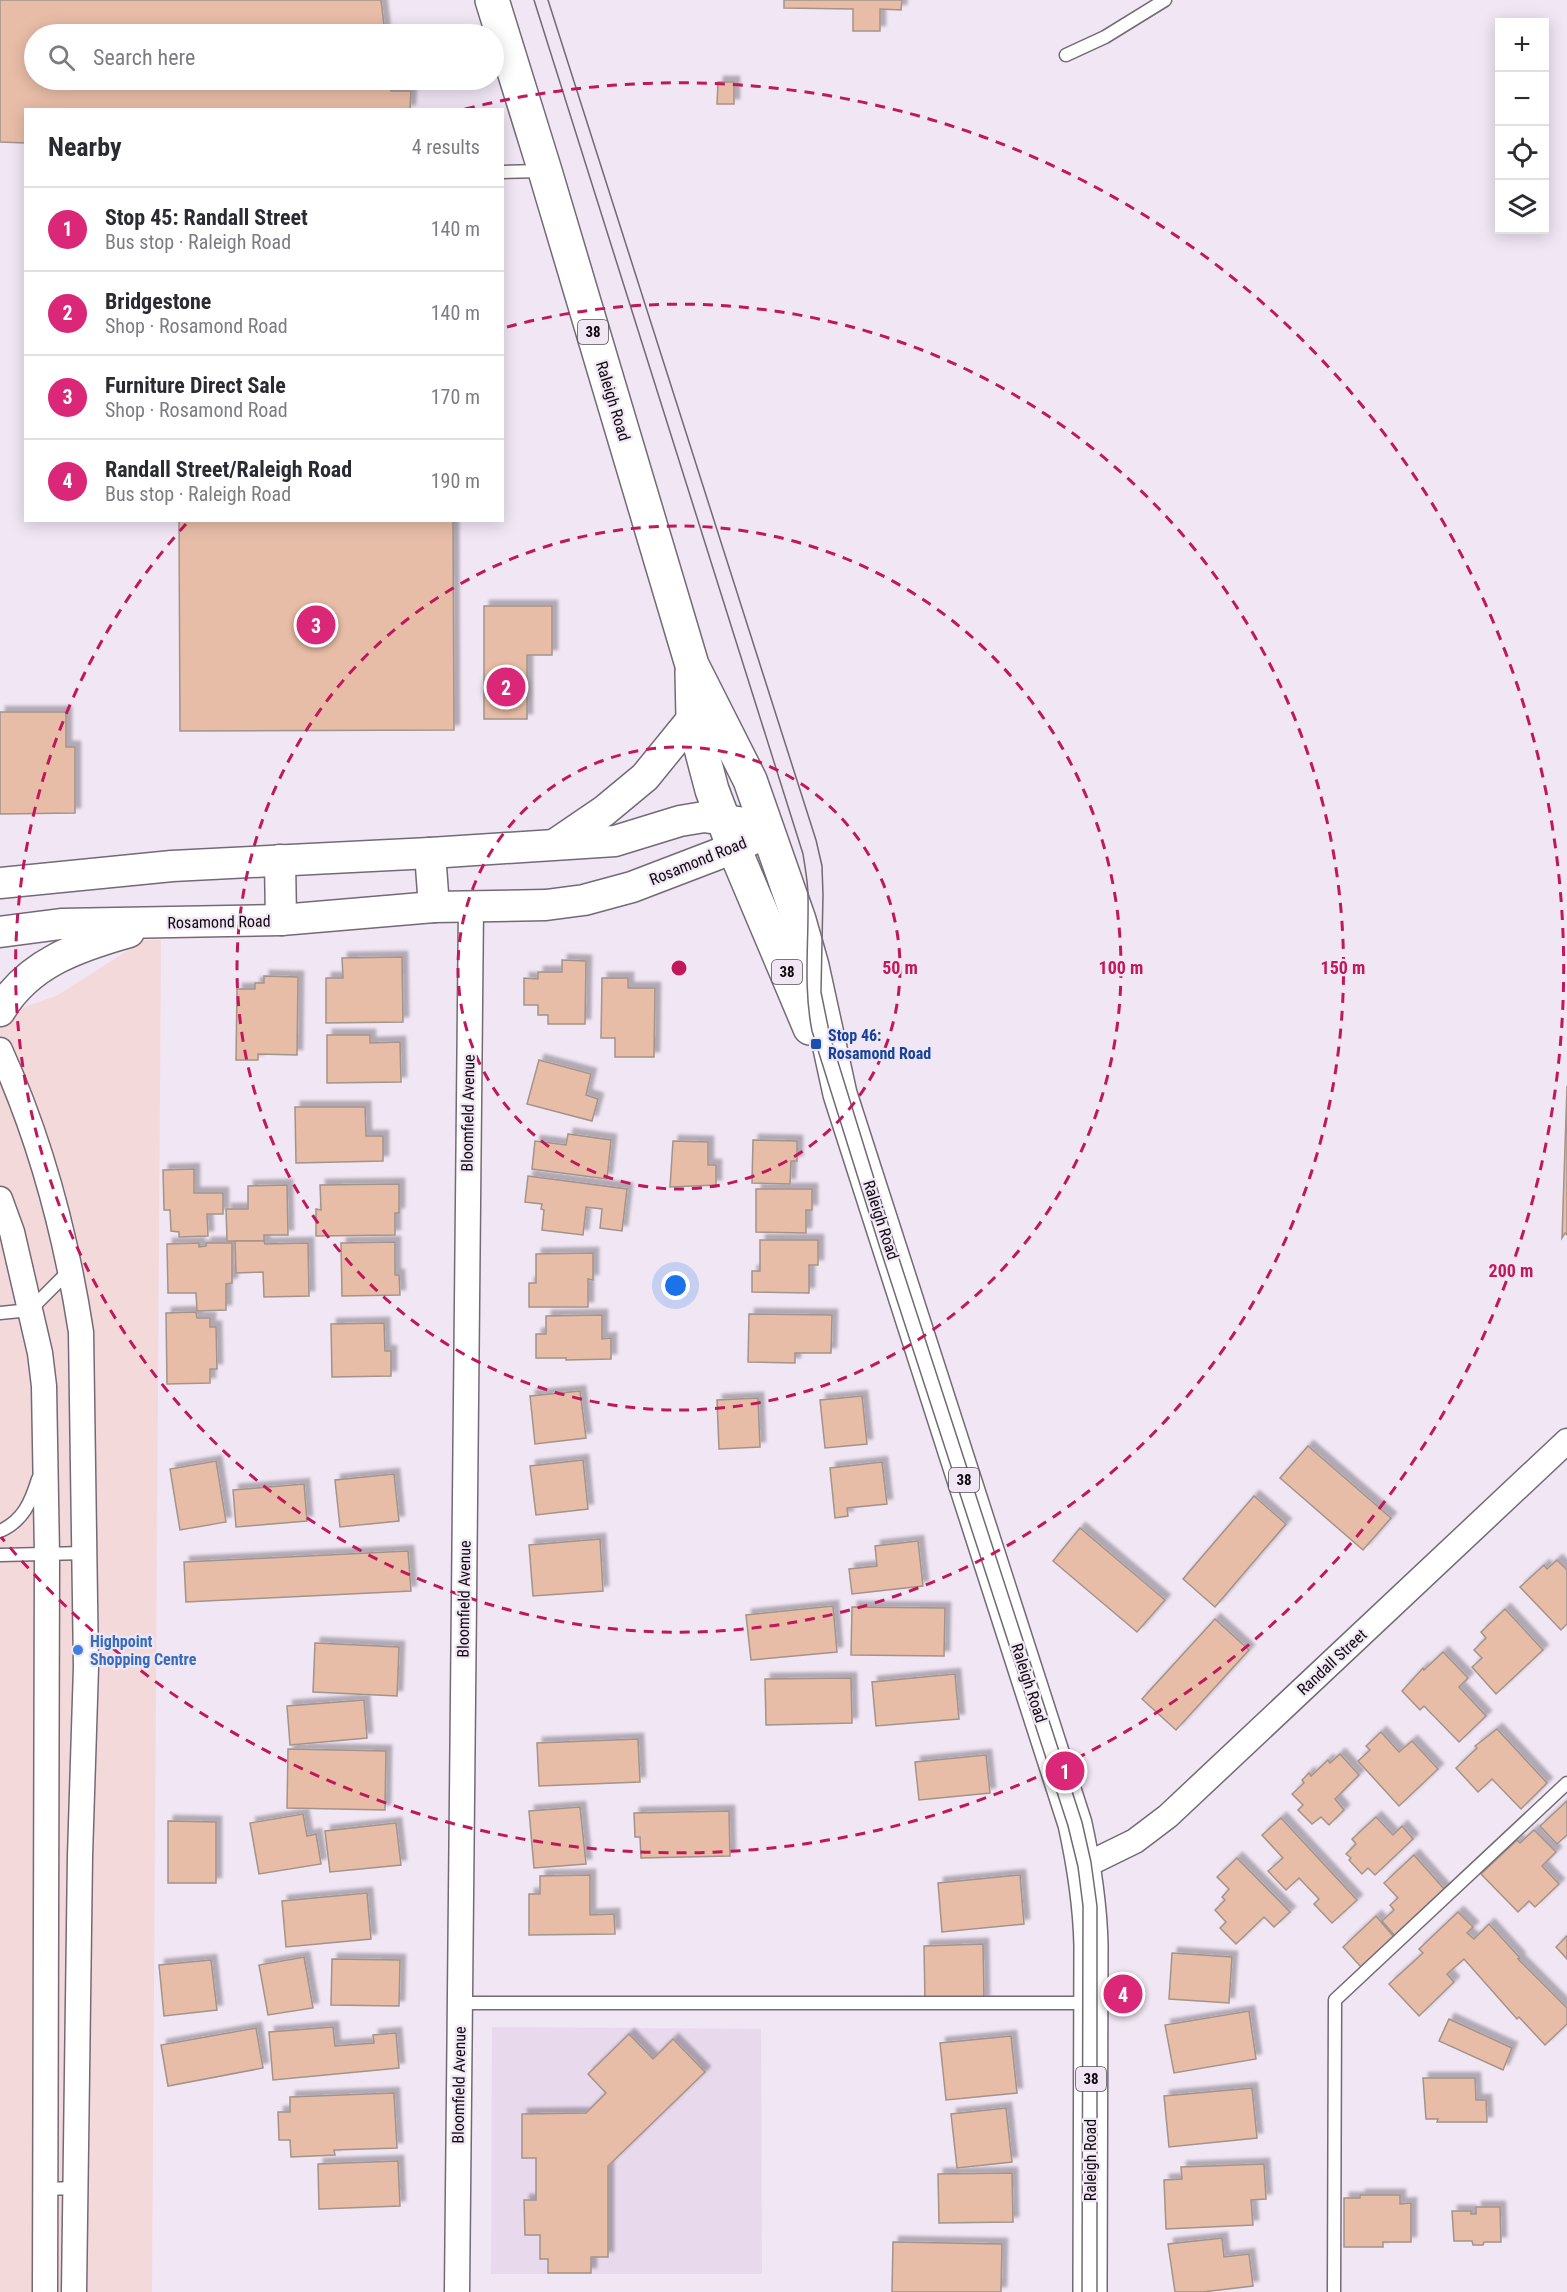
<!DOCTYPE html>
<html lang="en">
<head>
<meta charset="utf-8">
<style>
	:root { --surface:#fff; --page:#f7f7f7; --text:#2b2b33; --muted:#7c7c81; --line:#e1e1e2; --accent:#db2777 }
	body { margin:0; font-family:"Roboto Condensed",sans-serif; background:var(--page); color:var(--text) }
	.controls { position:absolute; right:18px; top:18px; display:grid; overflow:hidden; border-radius:0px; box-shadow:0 3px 15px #0003 }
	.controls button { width:54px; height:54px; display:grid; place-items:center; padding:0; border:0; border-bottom:2px solid var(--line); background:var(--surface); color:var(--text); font:30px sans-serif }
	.you { position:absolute; left:676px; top:1286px; width:21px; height:21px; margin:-15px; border:4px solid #fff; border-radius:50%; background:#1a73e8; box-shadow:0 0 0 9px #1a73e833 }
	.badge { display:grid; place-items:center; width:39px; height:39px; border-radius:50%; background:var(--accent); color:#fff; font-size:20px; font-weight:700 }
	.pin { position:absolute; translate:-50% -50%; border:3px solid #fff; box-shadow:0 2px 6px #0006 }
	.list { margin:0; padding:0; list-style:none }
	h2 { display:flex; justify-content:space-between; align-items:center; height:78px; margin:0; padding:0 24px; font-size:26px }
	h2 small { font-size:20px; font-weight:400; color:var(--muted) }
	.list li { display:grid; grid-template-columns:39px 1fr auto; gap:18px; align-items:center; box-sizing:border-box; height:84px; padding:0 24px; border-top:2px solid var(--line) }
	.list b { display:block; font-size:22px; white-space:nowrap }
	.list p { margin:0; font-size:20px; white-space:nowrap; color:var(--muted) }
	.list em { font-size:20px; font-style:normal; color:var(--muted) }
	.icon { flex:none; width:33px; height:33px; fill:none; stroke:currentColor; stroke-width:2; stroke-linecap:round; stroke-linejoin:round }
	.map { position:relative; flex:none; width:1567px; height:2292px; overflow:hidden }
	.search { position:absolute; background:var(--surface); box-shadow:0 3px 15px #0003; left:24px; top:24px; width:480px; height:66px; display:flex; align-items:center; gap:15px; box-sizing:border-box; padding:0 21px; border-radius:33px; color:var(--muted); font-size:22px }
	.panel { position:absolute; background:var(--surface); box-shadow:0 3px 15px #0003; left:24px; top:108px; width:480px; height:414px; border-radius:0px }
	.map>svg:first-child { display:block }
	.commercial { fill:#f4d9db }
	.built { fill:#e9d9ed }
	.building { fill:#e8bda7; stroke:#a3938b; stroke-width:1.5; filter:url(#shadow) }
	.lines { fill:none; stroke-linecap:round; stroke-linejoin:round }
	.service-casing { stroke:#746a76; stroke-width:15 }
	.minor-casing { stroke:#746a76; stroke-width:27 }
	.tertiary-casing { stroke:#746a76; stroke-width:33 }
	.primary-casing { stroke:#746a76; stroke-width:36 }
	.service { stroke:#fff; stroke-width:12 }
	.minor { stroke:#fff; stroke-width:24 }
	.tertiary { stroke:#fff; stroke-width:30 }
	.primary { stroke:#fff; stroke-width:33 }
	.tram { stroke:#716a73; stroke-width:1.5 }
	.ring { fill:none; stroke:#c2185b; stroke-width:3; stroke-dasharray:10 8 }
	.transit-dot { fill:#1a4fb4; stroke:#f1e6f4; stroke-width:2 }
	.shop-dot { fill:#3f7fe0; stroke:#f1e6f4; stroke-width:2 }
	.labels { text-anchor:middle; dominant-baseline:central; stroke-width:4.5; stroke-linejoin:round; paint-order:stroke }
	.shield { fill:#f1e6f4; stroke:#524c54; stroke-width:1.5 }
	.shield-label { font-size:15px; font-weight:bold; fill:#0e0a0f }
	.street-label { font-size:16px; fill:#0e0a0f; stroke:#f1e6f4 }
	.transit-label { font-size:16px; font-weight:bold; fill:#164399; stroke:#f1e6f4; text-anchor:start }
	.shop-label { font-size:16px; font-weight:bold; fill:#366cbe; stroke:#f1e6f4; text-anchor:start }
	.centre { fill:#c2185b; stroke:#f1e6f4; stroke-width:3 }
	.ring-label { font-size:18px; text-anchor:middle; font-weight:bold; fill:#c2185b; stroke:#f1e6f4; stroke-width:4.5; stroke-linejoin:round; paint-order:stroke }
</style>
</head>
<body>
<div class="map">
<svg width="1567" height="2292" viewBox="0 0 1567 2292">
	<defs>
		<filter id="shadow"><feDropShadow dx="5.5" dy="-5.5" stdDeviation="1.5" flood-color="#0004"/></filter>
	</defs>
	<rect width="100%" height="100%" fill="#f1e6f4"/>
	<polygon class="commercial" points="144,940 161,940 152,2292 0,2292 0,1016 58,995"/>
	<polygon class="built" points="492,2027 761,2029 762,2274 491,2274"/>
	<g class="building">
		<polygon points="0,0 381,0 385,34 34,34 34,80 390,80 391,91 411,91 410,110 26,110 26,143 0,142"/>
		<polygon points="784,0 902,0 901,10 880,9 880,31 853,31 853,9 784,8"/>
		<polygon points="718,82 734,82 734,104 717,104"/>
		<polygon points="179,520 453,520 454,730 180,731"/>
		<polygon points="484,606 552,606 552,655 527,655 527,719 484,719"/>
		<polygon points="0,712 66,712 66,747 75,747 75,813 0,814"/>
		<polygon points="402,957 403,1022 326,1023 326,978 343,978 342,958"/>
		<polygon points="562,960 586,961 585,1024 548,1024 548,1015 538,1015 538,1005 524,1005 524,978 538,979 538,972 562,972"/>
		<polygon points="264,976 298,977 297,1055 258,1054 258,1060 236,1060 237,989 255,989 255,983 264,983"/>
		<polygon points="602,978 628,978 628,988 655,988 654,1057 615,1057 615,1038 601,1038"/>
		<polygon points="327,1035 370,1035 370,1043 400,1042 401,1082 327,1083"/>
		<polygon points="539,1060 591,1074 586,1095 598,1099 592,1121 527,1104"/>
		<polygon points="1567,1086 1567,1235 1565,1233 1562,1238"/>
		<polygon points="295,1107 365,1107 366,1136 383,1136 383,1161 296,1163"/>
		<polygon points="568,1134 611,1140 607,1179 532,1169 535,1141 566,1145"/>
		<polygon points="753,1140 797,1141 797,1161 791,1161 790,1184 752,1183"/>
		<polygon points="673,1141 708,1142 708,1165 716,1165 716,1185 670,1187"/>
		<polygon points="194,1169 194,1193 223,1193 223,1214 207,1214 208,1236 179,1237 179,1232 171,1231 170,1210 164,1210 163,1170"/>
		<polygon points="528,1176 627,1189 622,1231 600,1228 602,1209 586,1207 583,1235 542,1230 544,1210 541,1209 542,1204 525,1202"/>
		<polygon points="399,1184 399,1213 395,1213 395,1235 316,1236 316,1209 321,1210 320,1185"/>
		<polygon points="287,1185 288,1235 264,1235 264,1241 227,1241 226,1209 248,1209 248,1186"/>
		<polygon points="756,1189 812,1189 812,1210 806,1210 806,1233 756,1232"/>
		<polygon points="760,1240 818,1240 818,1265 809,1265 809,1293 752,1292 752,1271 760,1271"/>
		<polygon points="235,1241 264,1241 265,1244 308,1243 309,1296 264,1297 263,1272 236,1273"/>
		<polygon points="395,1242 395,1275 399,1275 400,1295 342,1296 341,1243"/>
		<polygon points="199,1243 199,1247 206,1246 206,1243 232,1243 232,1283 226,1284 226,1310 197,1311 196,1293 168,1293 167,1244"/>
		<polygon points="593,1253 593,1280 588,1279 588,1307 529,1307 529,1283 536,1283 536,1254"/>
		<polygon points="196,1312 197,1318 210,1318 210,1327 216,1327 217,1369 210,1369 210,1383 167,1384 166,1313"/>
		<polygon points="749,1314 832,1315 831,1353 795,1353 795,1363 748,1362"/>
		<polygon points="602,1315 602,1339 611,1338 611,1359 566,1360 566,1358 536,1358 536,1334 546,1334 546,1316"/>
		<polygon points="384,1323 385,1351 391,1351 391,1376 332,1377 331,1324"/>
		<polygon points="580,1391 586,1438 535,1444 530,1396"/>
		<polygon points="862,1396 867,1444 825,1448 820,1400"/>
		<polygon points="758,1398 760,1447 719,1449 717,1400"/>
		<polygon points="1308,1446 1391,1518 1363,1550 1280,1478"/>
		<polygon points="583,1460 588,1509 536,1515 530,1466"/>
		<polygon points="216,1461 226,1522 180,1530 170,1469"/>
		<polygon points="882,1462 887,1504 847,1508 848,1516 835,1518 830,1468"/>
		<polygon points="394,1474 399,1521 340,1527 335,1480"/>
		<polygon points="304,1484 307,1521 236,1527 233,1490"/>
		<polygon points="1254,1496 1286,1524 1215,1607 1183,1579"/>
		<polygon points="1080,1528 1165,1600 1137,1632 1053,1561"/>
		<polygon points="600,1539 603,1591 533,1596 529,1545"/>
		<polygon points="918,1541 923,1586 852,1594 849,1569 877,1566 875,1546"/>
		<polygon points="408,1551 411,1591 186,1602 184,1562"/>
		<polygon points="1557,1560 1567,1570 1567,1624 1561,1630 1520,1587 1544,1565 1547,1569"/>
		<polygon points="833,1606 837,1652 751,1660 746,1615"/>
		<polygon points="852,1607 945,1608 944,1656 851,1655"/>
		<polygon points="1505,1609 1543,1650 1496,1694 1472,1667 1482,1658 1474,1650 1486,1638 1481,1632"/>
		<polygon points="1215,1619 1249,1650 1176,1730 1142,1699"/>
		<polygon points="315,1643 399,1647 397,1696 313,1692"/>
		<polygon points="1443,1652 1468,1678 1459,1687 1486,1716 1459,1742 1424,1706 1420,1710 1402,1691 1423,1668 1424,1670"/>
		<polygon points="955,1674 959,1719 876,1726 872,1682"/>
		<polygon points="851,1678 852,1723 766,1725 765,1679"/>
		<polygon points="364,1700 367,1738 290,1745 287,1706"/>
		<polygon points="1497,1729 1547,1783 1521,1809 1492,1779 1478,1792 1456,1768 1477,1748 1475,1746"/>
		<polygon points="1381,1732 1399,1752 1412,1741 1438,1769 1399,1806 1358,1761 1370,1750 1366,1746"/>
		<polygon points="638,1739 640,1782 539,1786 537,1743"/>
		<polygon points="288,1749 386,1751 385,1810 287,1808"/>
		<polygon points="1340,1754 1359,1775 1335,1799 1344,1810 1329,1825 1321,1817 1312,1824 1298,1810 1303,1805 1292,1794 1304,1783 1302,1780 1309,1773 1311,1776 1328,1760 1330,1763"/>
		<polygon points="986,1755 990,1793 919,1800 915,1762"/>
		<polygon points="1567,1801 1567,1835 1557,1844 1540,1826"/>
		<polygon points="580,1807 586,1864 534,1868 529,1811"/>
		<polygon points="729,1811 730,1856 641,1858 640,1837 635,1837 634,1813"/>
		<polygon points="303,1814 307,1836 316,1834 321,1864 259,1874 250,1823"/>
		<polygon points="1376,1817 1393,1835 1402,1826 1413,1839 1375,1875 1368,1868 1362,1874 1349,1860 1351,1858 1346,1854 1356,1844 1352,1839"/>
		<polygon points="1281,1818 1357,1900 1332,1923 1314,1904 1319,1899 1299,1878 1286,1890 1268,1871 1283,1858 1262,1835"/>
		<polygon points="168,1821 216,1822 216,1883 168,1883"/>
		<polygon points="396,1823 401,1865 330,1872 325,1831"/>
		<polygon points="1534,1830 1556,1852 1542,1866 1559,1884 1535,1907 1529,1901 1518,1912 1481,1874 1517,1840 1520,1843"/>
		<polygon points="1414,1855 1445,1890 1395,1936 1382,1921 1394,1910 1390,1905 1398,1898 1384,1883"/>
		<polygon points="1237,1858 1290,1912 1274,1927 1264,1917 1236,1944 1220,1928 1226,1922 1215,1910 1225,1900 1222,1897 1229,1889 1217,1877"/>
		<polygon points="590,1875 590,1915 614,1914 615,1934 529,1935 529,1894 540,1894 540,1876"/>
		<polygon points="1020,1875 1024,1924 942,1932 938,1883"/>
		<polygon points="367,1893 371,1939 286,1947 282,1901"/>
		<polygon points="1458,1912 1473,1927 1467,1933 1474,1939 1489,1924 1520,1958 1518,1959 1567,2008 1567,2024 1545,2045 1519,2017 1517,2019 1464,1959 1447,1974 1454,1982 1419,2016 1389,1984 1423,1953 1419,1949"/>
		<polygon points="1376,1916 1394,1937 1361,1967 1343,1947"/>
		<polygon points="1567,1936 1567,1959 1556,1947"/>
		<polygon points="983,1944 984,2001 925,2003 924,1946"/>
		<polygon points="1172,1953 1232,1957 1229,2003 1169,1999"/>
		<polygon points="304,1957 313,2008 268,2015 259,1965"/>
		<polygon points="332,1959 400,1960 399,2006 331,2005"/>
		<polygon points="211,1960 217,2010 164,2016 159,1965"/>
		<polygon points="1249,2011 1256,2059 1174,2073 1165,2025"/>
		<polygon points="1449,2019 1512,2048 1503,2070 1439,2041"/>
		<polygon points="333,2027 335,2046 374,2043 373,2035 396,2033 399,2068 273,2080 269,2032"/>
		<polygon points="256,2028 263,2068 168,2086 161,2045"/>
		<polygon points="629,2034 653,2059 673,2039 705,2072 608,2166 608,2257 591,2257 591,2273 548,2273 548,2259 540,2259 540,2235 525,2235 524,2200 536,2200 536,2158 522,2158 522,2114 586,2113 606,2093 588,2074"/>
		<polygon points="1011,2036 1017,2093 946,2100 940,2043"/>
		<polygon points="1423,2078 1475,2078 1476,2100 1486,2100 1487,2122 1437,2122 1438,2119 1426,2119"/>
		<polygon points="1252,2088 1257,2138 1169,2147 1164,2096"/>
		<polygon points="394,2093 397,2148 334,2150 335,2155 291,2157 290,2140 279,2140 278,2112 290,2112 290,2097"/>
		<polygon points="1006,2108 1012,2162 957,2168 951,2114"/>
		<polygon points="398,2161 400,2206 319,2209 318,2164"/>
		<polygon points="1264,2164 1266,2199 1251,2200 1253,2225 1166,2229 1164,2180 1182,2179 1181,2167"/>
		<polygon points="1012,2173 1013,2222 939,2223 938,2174"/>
		<polygon points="1360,2195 1400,2195 1400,2204 1411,2203 1411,2242 1383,2242 1383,2247 1344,2247 1344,2198 1360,2198"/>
		<polygon points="1476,2207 1500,2207 1501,2242 1484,2242 1483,2245 1473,2245 1472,2241 1454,2241 1452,2211 1471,2211 1471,2214 1476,2214"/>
		<polygon points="1222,2238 1224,2257 1249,2254 1253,2286 1202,2292 1175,2292 1168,2244"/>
		<polygon points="893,2242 1002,2244 1001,2292 892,2292"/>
	</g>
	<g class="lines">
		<defs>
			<g id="service">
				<polyline points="1066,55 1105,37 1165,0"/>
				<polyline points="502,172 544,171"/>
				<polyline points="0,1313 30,1310 70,1270"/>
				<path d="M0,1531C23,1521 31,1502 38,1479"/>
				<polyline points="0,1555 85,1553"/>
				<polyline points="460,2003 1088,2003"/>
				<polyline points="45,2189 75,2188"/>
				<polyline points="1334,2292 1335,2000 1567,1783"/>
			</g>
			<g id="minor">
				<path d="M0,1050C40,1138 66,1235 81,1332L86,1667L80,1856L74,2292"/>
				<polyline points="0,1199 12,1232 40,1353 44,1386 47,1555 45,2292"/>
				<polyline points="1084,1866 1135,1841 1168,1816 1567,1441"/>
				<polyline points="457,2292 471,906"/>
			</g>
			<g id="tertiary">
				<polyline points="557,843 604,811 645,777 693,718"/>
				<polyline points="430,853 434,907"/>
				<polyline points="280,860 281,920"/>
				<polyline points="0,883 172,866 430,853 615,841 680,821 704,817 745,823"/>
				<polyline points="0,932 61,924 281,920 434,907 546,905 584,900 632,887 734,848 753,839 766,827"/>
				<path d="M0,1011C28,963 79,946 129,932"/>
			</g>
			<g id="primary">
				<path d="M492,0L545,171L692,665L750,780L799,920L812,966L840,1094L1075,1824C1084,1865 1090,1903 1091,1945L1090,2292"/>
				<polyline points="692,672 693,718 712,790 734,848 810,1028"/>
			</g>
		</defs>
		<use href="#service" class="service-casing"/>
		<use href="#minor" class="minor-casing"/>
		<use href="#tertiary" class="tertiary-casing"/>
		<use href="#primary" class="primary-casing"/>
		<use href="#service" class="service"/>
		<use href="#minor" class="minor"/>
		<use href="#tertiary" class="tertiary"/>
		<use href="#primary" class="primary"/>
		<g class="tram">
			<path d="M534,0L803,854C805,867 808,882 808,896C809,942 803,986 812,1031L880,1248L1068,1826L1078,1867L1083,1906L1082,2292"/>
			<polyline points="548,0 816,840 822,866 823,895 821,992 830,1036 894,1243 1082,1822 1091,1862 1097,1906 1097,2292"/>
		</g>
	</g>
	<g class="ring">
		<circle cx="679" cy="968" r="221"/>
		<circle cx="679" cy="968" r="442"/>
		<path d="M507 327A664 664 0 1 1 186 524"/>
		<path d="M465 109A885 885 0 1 1 1 1537"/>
	</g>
	<rect class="transit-dot" x="810" y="1038" width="12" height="12" rx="3"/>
	<circle class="shop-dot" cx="78" cy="1650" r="6"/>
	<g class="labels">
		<g class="shield">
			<rect x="578" y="320" width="30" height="24" rx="4.5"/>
			<rect x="772" y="960" width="30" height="24" rx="4.5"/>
			<rect x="949" y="1468" width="30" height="24" rx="4.5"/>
			<rect x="1076" y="2067" width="30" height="24" rx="4.5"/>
		</g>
		<g class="shield-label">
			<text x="593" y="332">38</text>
			<text x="787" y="972">38</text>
			<text x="964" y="1480">38</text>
			<text x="1091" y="2079">38</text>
		</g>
		<g class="street-label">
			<text transform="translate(613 401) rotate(73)">Raleigh Road</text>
			<text transform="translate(698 861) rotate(-22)">Rosamond Road</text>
			<text transform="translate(219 922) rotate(-1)">Rosamond Road</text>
			<text transform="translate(468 1113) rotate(-89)">Bloomfield Avenue</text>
			<text transform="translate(881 1220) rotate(72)">Raleigh Road</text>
			<text transform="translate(464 1599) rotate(-89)">Bloomfield Avenue</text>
			<text transform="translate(1332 1662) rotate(-43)">Randall Street</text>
			<text transform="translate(1029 1683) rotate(72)">Raleigh Road</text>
			<text transform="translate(459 2085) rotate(-89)">Bloomfield Avenue</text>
			<text transform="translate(1090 2160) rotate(-90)">Raleigh Road</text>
		</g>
		<g class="transit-label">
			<text x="828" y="1035">Stop 46:<tspan x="828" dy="18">Rosamond Road</tspan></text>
		</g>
		<g class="shop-label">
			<text x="90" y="1641">Highpoint<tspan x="90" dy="18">Shopping Centre</tspan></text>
		</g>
	</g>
	<circle cx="679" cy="968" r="9" class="centre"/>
	<g class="ring-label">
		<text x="900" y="974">50 m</text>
		<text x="1121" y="974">100 m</text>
		<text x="1343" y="974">150 m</text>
		<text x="1511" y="1277">200 m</text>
	</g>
</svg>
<div class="controls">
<button>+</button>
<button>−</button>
<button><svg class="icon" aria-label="locate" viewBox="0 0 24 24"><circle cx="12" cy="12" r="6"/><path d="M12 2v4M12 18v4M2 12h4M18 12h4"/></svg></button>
<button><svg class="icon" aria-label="layers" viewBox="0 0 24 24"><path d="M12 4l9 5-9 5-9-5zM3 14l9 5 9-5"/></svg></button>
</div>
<div class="you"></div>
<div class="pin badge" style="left:1065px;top:1771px">1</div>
<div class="pin badge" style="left:506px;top:687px">2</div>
<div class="pin badge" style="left:316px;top:625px">3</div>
<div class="pin badge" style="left:1123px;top:1994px">4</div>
<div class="search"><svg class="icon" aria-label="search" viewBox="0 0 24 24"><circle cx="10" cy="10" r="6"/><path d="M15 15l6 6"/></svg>Search here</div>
<section class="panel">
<h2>Nearby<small>4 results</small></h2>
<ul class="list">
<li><span class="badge">1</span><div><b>Stop 45: Randall Street</b><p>Bus stop · Raleigh Road</p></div><em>140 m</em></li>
<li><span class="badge">2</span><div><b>Bridgestone</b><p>Shop · Rosamond Road</p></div><em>140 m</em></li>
<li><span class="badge">3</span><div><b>Furniture Direct Sale</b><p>Shop · Rosamond Road</p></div><em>170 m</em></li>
<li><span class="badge">4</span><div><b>Randall Street/Raleigh Road</b><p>Bus stop · Raleigh Road</p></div><em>190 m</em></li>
</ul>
</section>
</div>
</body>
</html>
